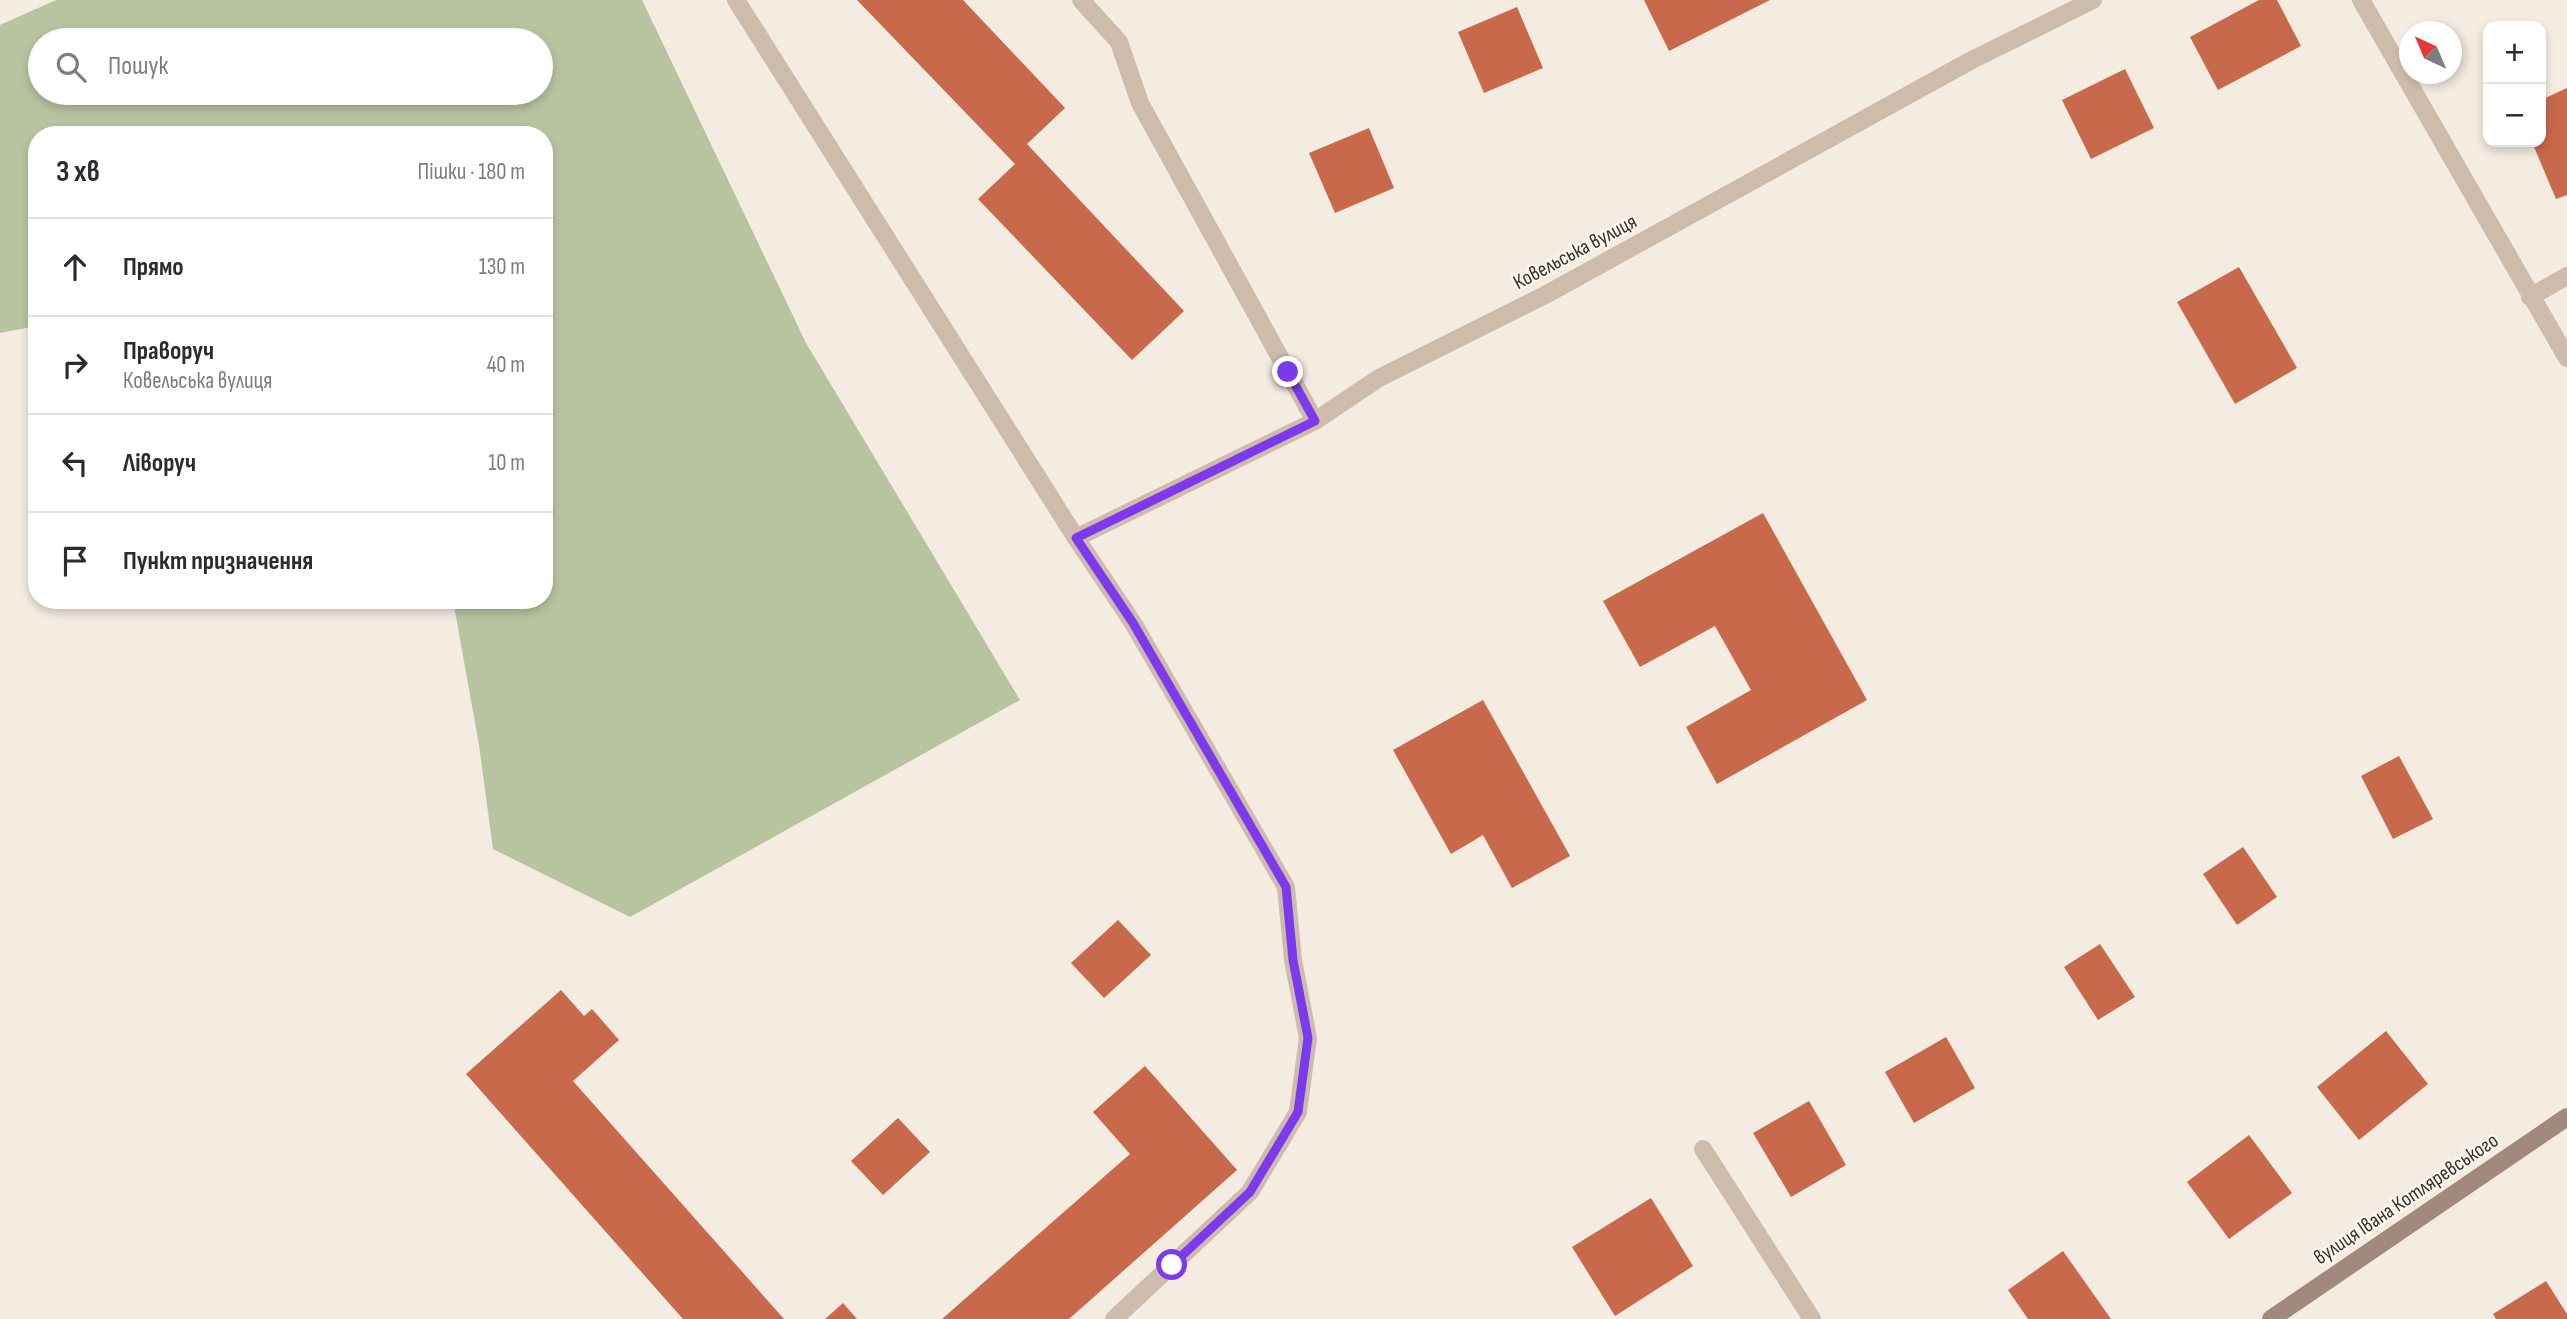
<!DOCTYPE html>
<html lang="uk">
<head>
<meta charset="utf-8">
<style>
	:root { --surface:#fff; --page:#f7f7f7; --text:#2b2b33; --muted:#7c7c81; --line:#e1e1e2 }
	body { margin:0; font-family:"Sofia Sans Condensed",sans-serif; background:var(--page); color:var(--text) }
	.controls { position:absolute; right:21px; top:21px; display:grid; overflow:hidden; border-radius:14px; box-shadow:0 4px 10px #0003 }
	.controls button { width:63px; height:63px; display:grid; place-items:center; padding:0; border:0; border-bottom:2px solid var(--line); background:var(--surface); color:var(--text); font:35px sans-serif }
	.compass { position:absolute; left:2399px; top:21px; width:63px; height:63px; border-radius:50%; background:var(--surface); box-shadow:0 4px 10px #0003; rotate:316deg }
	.stop { position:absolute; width:21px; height:21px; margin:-16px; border:5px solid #7c3aed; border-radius:50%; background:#fff }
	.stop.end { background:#7c3aed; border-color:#fff; box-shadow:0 2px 7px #0008 }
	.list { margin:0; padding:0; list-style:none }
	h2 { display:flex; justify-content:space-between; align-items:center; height:91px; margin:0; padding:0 28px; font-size:30px }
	h2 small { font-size:23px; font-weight:400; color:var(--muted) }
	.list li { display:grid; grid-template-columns:46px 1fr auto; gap:21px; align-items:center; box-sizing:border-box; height:98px; padding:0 28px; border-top:2px solid var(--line) }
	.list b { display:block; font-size:26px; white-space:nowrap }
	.list p { margin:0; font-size:23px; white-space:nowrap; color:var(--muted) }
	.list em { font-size:23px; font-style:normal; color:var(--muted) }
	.icon { flex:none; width:38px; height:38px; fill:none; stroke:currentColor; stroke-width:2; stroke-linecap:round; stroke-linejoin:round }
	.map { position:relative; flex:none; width:2567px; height:1319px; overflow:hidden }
	.search { position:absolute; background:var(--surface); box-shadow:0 4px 10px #0003; left:28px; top:28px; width:525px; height:77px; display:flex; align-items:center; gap:18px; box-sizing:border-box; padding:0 24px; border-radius:38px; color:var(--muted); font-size:26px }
	.panel { position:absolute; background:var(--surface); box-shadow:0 4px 10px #0003; left:28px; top:126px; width:525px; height:483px; border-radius:28px }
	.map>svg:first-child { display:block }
	.green { fill:#b8c4a0; fill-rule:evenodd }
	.building { fill:#c8694b }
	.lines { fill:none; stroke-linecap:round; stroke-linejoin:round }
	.lane { stroke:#cdbbac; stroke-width:18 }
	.street { stroke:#cdbbac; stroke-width:18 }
	.secondary { stroke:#a18a7d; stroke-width:18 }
	.route { stroke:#7c3aed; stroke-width:9 }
	.labels { text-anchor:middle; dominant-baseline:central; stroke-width:5; stroke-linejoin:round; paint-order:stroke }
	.street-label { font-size:21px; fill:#3b302b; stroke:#fbf5ee }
</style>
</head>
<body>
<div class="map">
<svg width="2567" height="1319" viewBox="0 0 2567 1319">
	<rect width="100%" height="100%" fill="#f4ebe1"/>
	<path class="green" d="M56,0H642L806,343L1020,700L630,917L493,849L479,745L453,600H544V135H37V326L0,333V25ZM40,40H541V93H40Z"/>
	<g class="building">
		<polygon points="857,0 963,0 1065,108 1027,144 1184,311 1132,360 978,199 1015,164"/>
		<polygon points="1644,0 1770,0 1669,51"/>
		<polygon points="2259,0 2277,0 2301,46 2218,90 2190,37"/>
		<polygon points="1517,7 1543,68 1484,93 1458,32"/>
		<polygon points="2125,69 2154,128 2091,159 2062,100"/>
		<polygon points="2567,88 2567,195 2556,199 2532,142 2541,142 2541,100"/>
		<polygon points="1369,128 1394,188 1335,213 1309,153"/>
		<polygon points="2239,267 2297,368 2235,404 2177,302"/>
		<polygon points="1763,513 1867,700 1717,784 1686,727 1751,690 1715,626 1640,667 1603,601"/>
		<polygon points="1483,700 1570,856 1512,888 1483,835 1451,854 1393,750"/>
		<polygon points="2399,756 2433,819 2393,839 2361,776"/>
		<polygon points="2243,847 2277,897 2237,925 2203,874"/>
		<polygon points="1118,920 1151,955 1104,998 1071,963"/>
		<polygon points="2100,944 2135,997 2098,1020 2064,967"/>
		<polygon points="561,990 584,1016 592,1009 619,1040 573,1081 784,1319 683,1319 466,1074"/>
		<polygon points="2386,1031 2428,1084 2359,1140 2317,1087"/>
		<polygon points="1946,1037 1975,1088 1914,1123 1885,1072"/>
		<polygon points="1145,1066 1237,1170 1069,1319 942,1319 1130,1154 1093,1112"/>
		<polygon points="1809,1101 1846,1165 1791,1197 1753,1133"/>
		<polygon points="898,1118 930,1152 883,1195 851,1161"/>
		<polygon points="2249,1135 2292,1193 2229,1239 2187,1182"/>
		<polygon points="1651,1198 1693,1266 1615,1316 1572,1247"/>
		<polygon points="2063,1251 2111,1319 2028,1319 2008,1290"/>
		<polygon points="2546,1281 2567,1314 2567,1319 2496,1319 2493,1314"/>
		<polygon points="843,1303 857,1319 825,1319"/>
	</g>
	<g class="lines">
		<g class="lane">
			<polyline points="1081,0 1119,42 1140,103 1315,421"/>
			<polyline points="1703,1149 1812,1319"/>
		</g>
		<g class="street">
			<polyline points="736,0 1076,538 1133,623 1286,887 1293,960 1308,1038 1298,1112 1250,1192 1114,1319"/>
			<polyline points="2361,0 2567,358"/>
			<polyline points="2530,297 2567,276"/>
			<polyline points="1076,538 1315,421 1379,378 1547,294 1970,61 2093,0"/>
		</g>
		<polyline class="secondary" points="2271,1319 2567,1117"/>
	</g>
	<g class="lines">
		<polyline class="route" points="1172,1265 1250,1192 1298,1112 1308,1038 1293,960 1286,887 1133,623 1076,538 1315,421 1288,372"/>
	</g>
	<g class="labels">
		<g class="street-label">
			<text transform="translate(1575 252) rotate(-28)">Ковельська вулиця</text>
			<text transform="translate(2406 1199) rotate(-34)">вулиця Івана Котляревського</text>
		</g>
	</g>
</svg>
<div class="controls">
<button>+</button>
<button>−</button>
</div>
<svg class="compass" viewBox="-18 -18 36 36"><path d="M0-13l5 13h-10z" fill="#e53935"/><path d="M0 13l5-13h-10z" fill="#7c7c81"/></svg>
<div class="stop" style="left:1172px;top:1265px"></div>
<div class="stop end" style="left:1288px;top:372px"></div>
<div class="search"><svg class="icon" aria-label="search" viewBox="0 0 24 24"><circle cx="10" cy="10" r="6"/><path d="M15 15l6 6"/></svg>Пошук</div>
<section class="panel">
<h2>3 хв<small>Пішки · 180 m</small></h2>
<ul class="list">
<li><svg class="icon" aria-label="ahead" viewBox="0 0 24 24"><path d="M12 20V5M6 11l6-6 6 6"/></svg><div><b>Прямо</b></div><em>130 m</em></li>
<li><svg class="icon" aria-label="right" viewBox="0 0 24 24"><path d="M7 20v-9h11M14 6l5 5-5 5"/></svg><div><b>Праворуч</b><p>Ковельська вулиця</p></div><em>40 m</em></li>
<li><svg class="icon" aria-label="left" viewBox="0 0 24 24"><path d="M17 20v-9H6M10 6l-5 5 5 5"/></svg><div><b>Ліворуч</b></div><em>10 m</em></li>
<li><svg class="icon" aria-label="arrive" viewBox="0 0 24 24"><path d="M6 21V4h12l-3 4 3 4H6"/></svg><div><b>Пункт призначення</b></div></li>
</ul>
</section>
</div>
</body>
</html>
